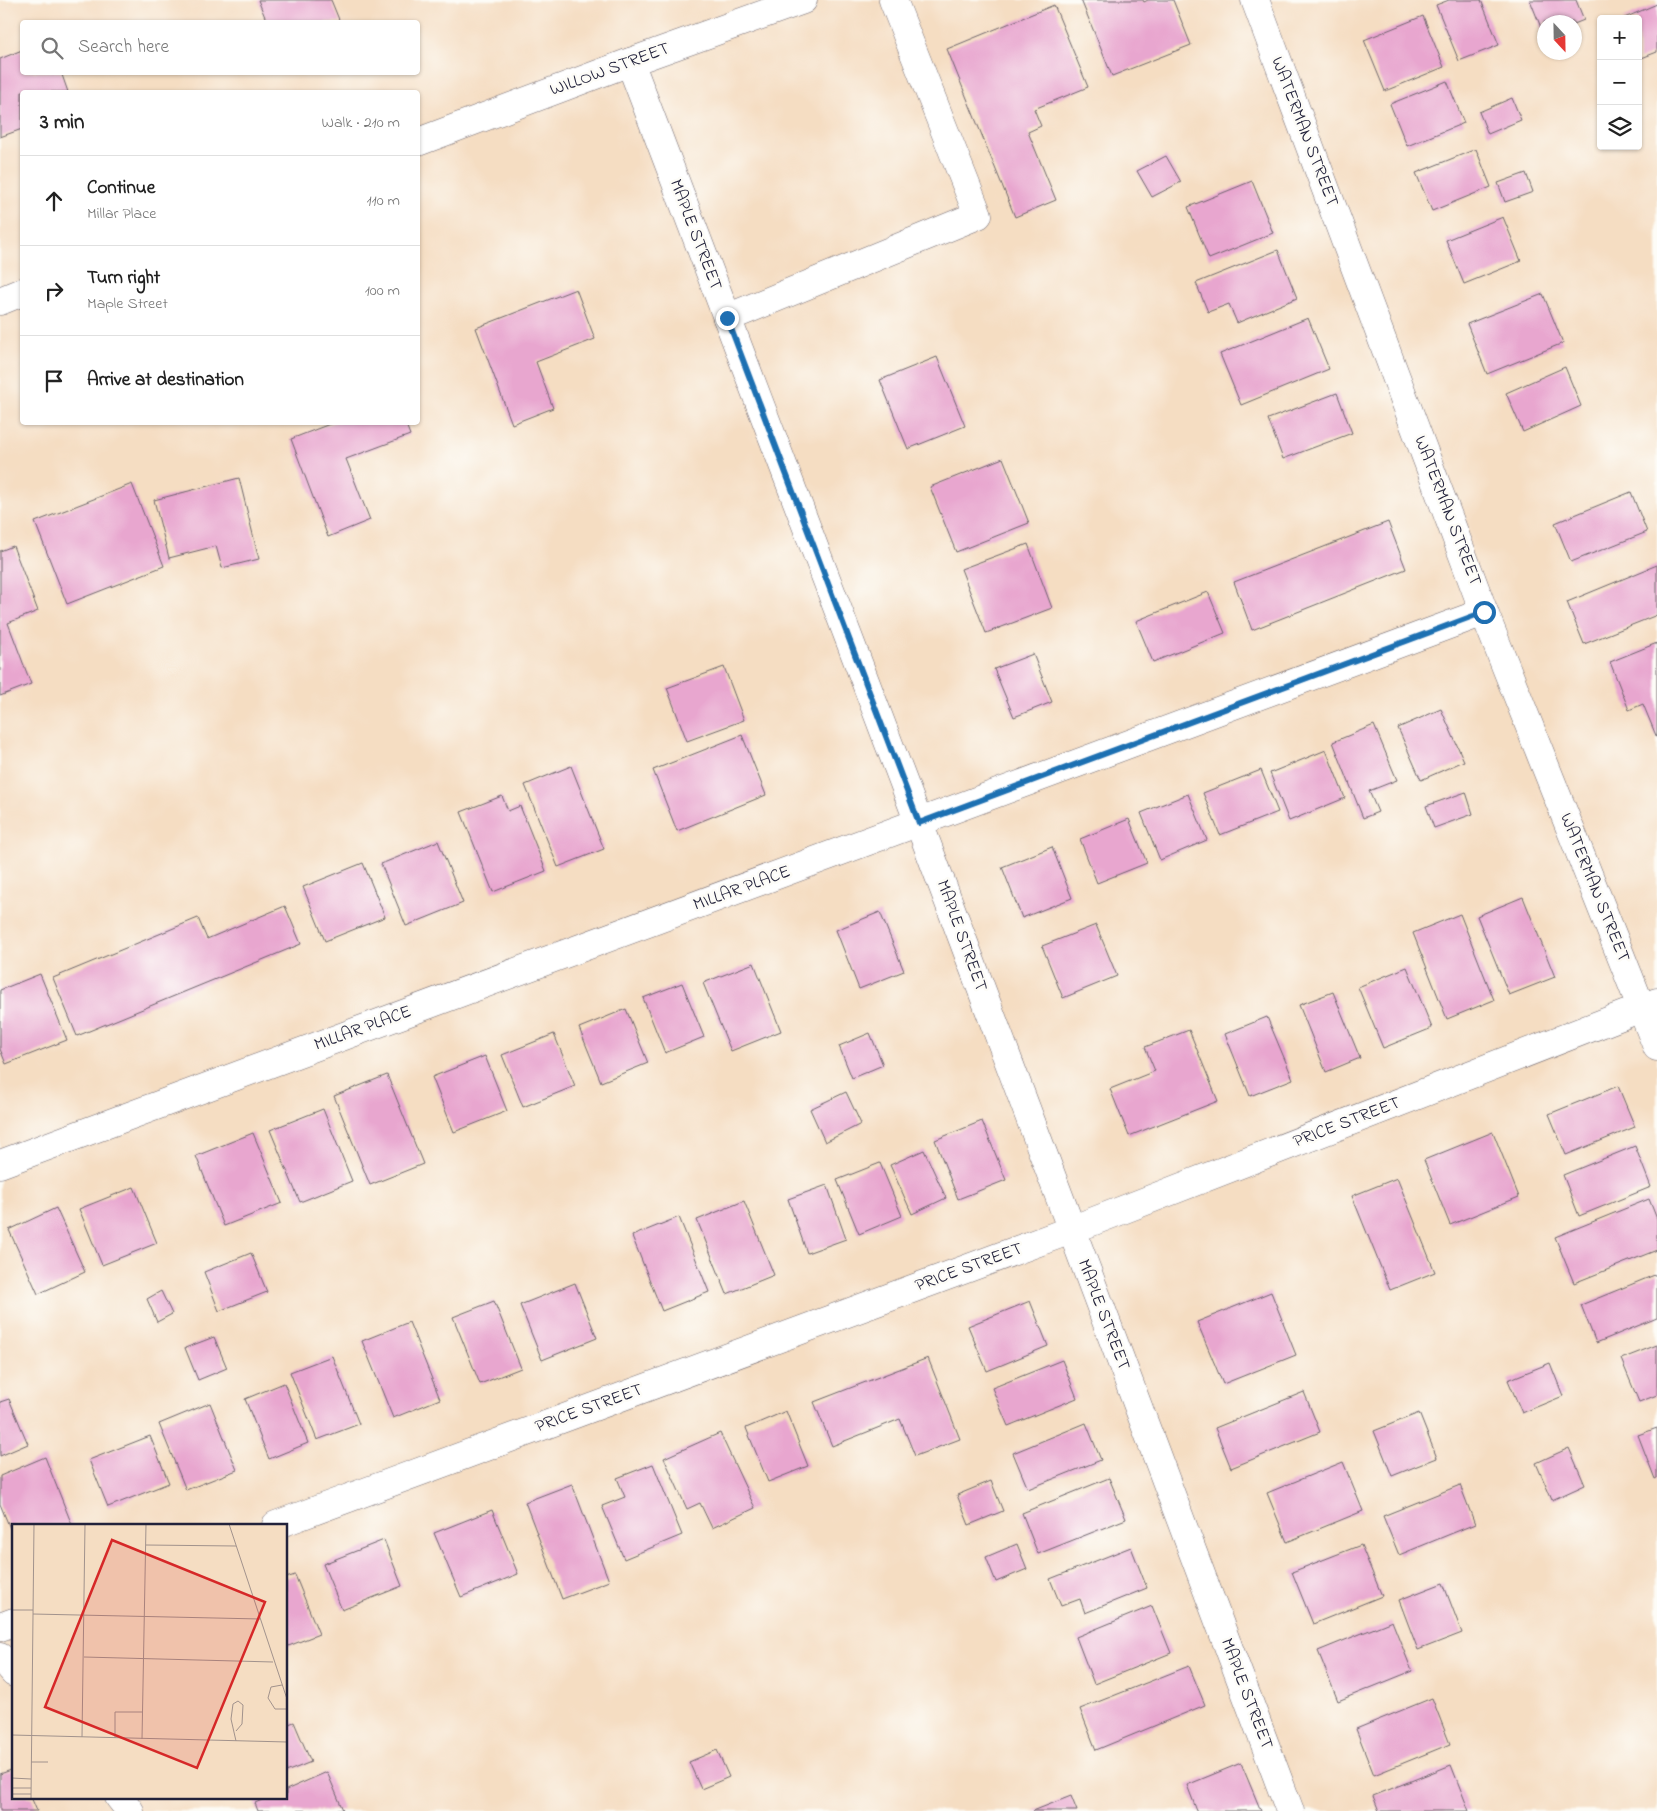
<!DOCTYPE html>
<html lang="en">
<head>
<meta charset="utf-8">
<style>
	:root { --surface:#fff; --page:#f6f6f6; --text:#222; --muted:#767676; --line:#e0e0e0 }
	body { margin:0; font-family:"Indie Flower",sans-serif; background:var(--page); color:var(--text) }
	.controls { position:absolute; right:15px; top:15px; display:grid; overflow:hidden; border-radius:5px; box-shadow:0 1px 4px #0004 }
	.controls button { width:45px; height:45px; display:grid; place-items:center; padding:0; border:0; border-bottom:1px solid var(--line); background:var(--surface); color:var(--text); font:25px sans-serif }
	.compass { position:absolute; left:1537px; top:15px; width:45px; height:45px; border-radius:50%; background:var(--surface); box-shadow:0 1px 4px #0004; rotate:158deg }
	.stop { position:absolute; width:15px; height:15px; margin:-11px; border:4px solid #1f6fb2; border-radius:50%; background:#fff }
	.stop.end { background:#1f6fb2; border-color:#fff; box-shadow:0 1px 5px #0008 }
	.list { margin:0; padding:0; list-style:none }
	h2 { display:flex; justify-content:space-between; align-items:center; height:65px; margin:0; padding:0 20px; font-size:21px }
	h2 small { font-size:16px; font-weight:400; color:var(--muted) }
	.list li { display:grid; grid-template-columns:32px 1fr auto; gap:15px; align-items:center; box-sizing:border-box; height:90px; padding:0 20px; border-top:1px solid var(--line) }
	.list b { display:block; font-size:19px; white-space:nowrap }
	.list p { margin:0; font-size:16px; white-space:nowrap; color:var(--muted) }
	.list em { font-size:16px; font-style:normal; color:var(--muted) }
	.icon { flex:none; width:28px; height:28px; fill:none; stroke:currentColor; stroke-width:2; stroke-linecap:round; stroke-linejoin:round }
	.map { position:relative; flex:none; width:1657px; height:1811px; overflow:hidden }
	.search { position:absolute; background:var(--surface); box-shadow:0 1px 4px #0004; left:20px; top:20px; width:400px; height:55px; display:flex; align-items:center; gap:12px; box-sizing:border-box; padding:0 18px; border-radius:5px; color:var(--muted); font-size:19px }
	.panel { position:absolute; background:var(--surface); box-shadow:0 1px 4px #0004; left:20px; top:90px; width:400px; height:335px; border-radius:5px }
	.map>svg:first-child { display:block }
	.building { fill:#e8a6cf }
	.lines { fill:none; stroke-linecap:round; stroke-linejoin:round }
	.minor-casing { stroke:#6c636a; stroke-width:29 }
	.minor { stroke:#fff; stroke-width:28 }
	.route { stroke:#1f6fb2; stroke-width:6 }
	.labels { text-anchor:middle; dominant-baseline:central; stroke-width:5; stroke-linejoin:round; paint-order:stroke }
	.street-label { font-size:18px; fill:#22223b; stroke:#fdfcf7 }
	.inset-road { fill:none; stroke:#a1928c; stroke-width:1 }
	.view { fill:#d62828; fill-opacity:0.15; stroke:#d62828; stroke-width:2.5 }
	.inset-edge { fill:none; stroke:#22223b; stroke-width:2.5 }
</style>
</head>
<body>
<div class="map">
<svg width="1657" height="1811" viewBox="0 0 1657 1811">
	<rect width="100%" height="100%" fill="#fdfcf7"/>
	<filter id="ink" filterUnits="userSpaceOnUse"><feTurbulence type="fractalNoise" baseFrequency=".02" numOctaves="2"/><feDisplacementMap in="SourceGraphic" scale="10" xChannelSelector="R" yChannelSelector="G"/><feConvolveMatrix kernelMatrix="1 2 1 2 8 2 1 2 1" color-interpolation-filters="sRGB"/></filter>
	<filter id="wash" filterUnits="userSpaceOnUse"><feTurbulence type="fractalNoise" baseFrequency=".0096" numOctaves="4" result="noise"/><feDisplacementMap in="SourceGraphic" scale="20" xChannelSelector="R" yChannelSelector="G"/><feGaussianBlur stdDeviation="1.12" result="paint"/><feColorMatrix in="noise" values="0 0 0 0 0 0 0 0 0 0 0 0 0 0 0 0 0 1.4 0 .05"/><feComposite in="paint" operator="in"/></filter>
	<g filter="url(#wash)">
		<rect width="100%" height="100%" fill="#f5ddc2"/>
		<g id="blocks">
			<g class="building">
				<polygon points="258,0 331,0 340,22 267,22"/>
				<polygon points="1081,0 1143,0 1144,2 1148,0 1173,0 1191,45 1112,76"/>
				<polygon points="1449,0 1481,0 1499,45 1459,61 1436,5"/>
				<polygon points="1530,0 1576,0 1584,20 1574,24 1574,22 1544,22 1544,35"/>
				<polygon points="1657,4 1657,52 1639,59 1638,19 1622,19"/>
				<polygon points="1054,5 1088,87 1034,109 1041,126 1028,132 1056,200 1015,217 947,49"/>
				<polygon points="1423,16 1444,67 1385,91 1364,40"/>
				<polygon points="22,50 22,72 61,72 68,92 22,92 22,129 0,137 0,59"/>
				<polygon points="1447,81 1464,123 1407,146 1390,104"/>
				<polygon points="1512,98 1521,120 1488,134 1479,112"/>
				<polygon points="1476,149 1491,187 1432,211 1416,173"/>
				<polygon points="1166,156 1181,182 1152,197 1137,171"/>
				<polygon points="1526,173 1533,192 1505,202 1498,183"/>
				<polygon points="1252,181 1273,233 1209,259 1188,207"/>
				<polygon points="1503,217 1521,261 1464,284 1446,240"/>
				<polygon points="1278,250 1297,298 1237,323 1229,304 1208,312 1196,283"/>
				<polygon points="576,289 595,339 536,362 553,408 512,424 476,328"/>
				<polygon points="1543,294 1563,343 1487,374 1467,324"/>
				<polygon points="1308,318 1329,369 1241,405 1220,354"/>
				<polygon points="937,357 965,426 908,449 880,380"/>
				<polygon points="1565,367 1581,406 1523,432 1506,393"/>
				<polygon points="1337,393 1352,433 1283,459 1268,419"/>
				<polygon points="335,422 405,422 410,435 346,459 370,520 328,537 291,439"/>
				<polygon points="1003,458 1029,523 956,552 930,487"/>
				<polygon points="239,478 259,559 222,568 216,546 169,558 154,500"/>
				<polygon points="132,484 164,566 67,604 35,522"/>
				<polygon points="1631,492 1647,532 1571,562 1555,523"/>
				<polygon points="1388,522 1406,569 1252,630 1234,582"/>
				<polygon points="1028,544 1052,608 986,633 961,569"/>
				<polygon points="13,546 38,611 8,623 31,684 0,696 0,551"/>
				<polygon points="1657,565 1657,615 1584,644 1567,602"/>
				<polygon points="1208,592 1225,633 1153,662 1136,621"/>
				<polygon points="1657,643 1657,738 1643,704 1629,710 1610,662"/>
				<polygon points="1033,654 1052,702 1014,717 994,669"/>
				<polygon points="724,667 744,720 687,741 667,688"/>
				<polygon points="1441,709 1464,761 1421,780 1398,728"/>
				<polygon points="1374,725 1397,780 1369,791 1378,812 1363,818 1333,742"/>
				<polygon points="742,735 766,795 677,831 653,770"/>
				<polygon points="1326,750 1345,798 1289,821 1270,773"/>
				<polygon points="571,766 604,849 558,867 525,785"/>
				<polygon points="1261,770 1278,812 1220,835 1203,793"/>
				<polygon points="1466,792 1473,814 1434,828 1426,806"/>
				<polygon points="1188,794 1207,840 1160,860 1141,813"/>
				<polygon points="502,796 508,811 520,806 546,871 493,892 461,812"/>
				<polygon points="1129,819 1147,863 1097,883 1080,839"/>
				<polygon points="438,841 463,903 406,926 381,864"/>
				<polygon points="1052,847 1072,898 1022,918 1002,867"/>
				<polygon points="363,863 385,917 325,941 303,887"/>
				<polygon points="1523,897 1555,977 1509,995 1477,916"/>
				<polygon points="285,906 301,944 77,1036 53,978 198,918 207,939"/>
				<polygon points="880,912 904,971 859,989 836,930"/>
				<polygon points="1460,914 1494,1000 1447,1019 1413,933"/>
				<polygon points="1096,925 1117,976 1063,998 1042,946"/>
				<polygon points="754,963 781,1031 731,1051 703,983"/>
				<polygon points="1407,967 1432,1028 1383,1048 1358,987"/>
				<polygon points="40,974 67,1040 6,1064 0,1049 0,990"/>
				<polygon points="682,983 704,1037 665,1053 643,998"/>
				<polygon points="1333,992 1360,1058 1326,1072 1299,1005"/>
				<polygon points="626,1009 648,1063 601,1082 579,1028"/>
				<polygon points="1267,1017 1293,1079 1250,1096 1225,1034"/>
				<polygon points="1189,1030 1218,1101 1129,1136 1110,1089 1155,1071 1145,1047"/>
				<polygon points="870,1033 883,1065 852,1078 839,1046"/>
				<polygon points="554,1034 575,1086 523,1107 502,1055"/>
				<polygon points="485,1056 507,1111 454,1132 432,1077"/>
				<polygon points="387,1075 423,1164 370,1185 334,1096"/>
				<polygon points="1618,1086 1635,1127 1566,1155 1549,1114"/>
				<polygon points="846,1092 861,1124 825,1142 810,1109"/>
				<polygon points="323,1109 352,1181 300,1202 270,1130"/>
				<polygon points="982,1121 1006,1180 958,1199 935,1140"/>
				<polygon points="1493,1132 1519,1197 1450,1225 1424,1160"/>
				<polygon points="253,1133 282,1203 224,1226 196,1156"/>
				<polygon points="1635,1146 1651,1187 1579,1216 1563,1175"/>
				<polygon points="924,1150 946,1198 912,1214 890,1165"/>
				<polygon points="880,1163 902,1216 859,1234 837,1180"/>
				<polygon points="1397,1178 1435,1272 1390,1290 1352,1196"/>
				<polygon points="827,1185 846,1239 807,1253 788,1199"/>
				<polygon points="134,1187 157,1243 102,1265 79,1209"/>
				<polygon points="1649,1199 1657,1219 1657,1250 1574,1283 1555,1237"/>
				<polygon points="744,1201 774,1275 727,1294 697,1220"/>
				<polygon points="56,1208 85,1272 38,1294 9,1230"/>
				<polygon points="679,1217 709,1292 662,1311 632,1236"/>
				<polygon points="251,1253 267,1292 219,1311 204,1272"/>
				<polygon points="1657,1274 1657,1318 1596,1343 1581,1305"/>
				<polygon points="575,1283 597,1338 542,1360 520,1305"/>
				<polygon points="161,1291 172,1314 157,1322 147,1299"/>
				<polygon points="1271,1292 1296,1355 1223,1384 1197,1322"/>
				<polygon points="494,1301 521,1368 480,1384 453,1317"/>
				<polygon points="1030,1301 1048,1346 987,1371 968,1326"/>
				<polygon points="409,1322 440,1399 393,1418 362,1341"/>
				<polygon points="214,1337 227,1368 198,1380 185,1348"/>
				<polygon points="1657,1345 1657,1395 1639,1402 1621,1359"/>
				<polygon points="332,1356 359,1424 317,1440 290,1372"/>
				<polygon points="928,1358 960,1439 915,1456 900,1419 832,1446 814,1402"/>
				<polygon points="1062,1360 1077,1398 1008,1426 992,1388"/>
				<polygon points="1550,1363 1563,1396 1522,1413 1508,1380"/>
				<polygon points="284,1383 308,1443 269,1459 245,1399"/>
				<polygon points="1304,1392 1320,1432 1231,1468 1215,1428"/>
				<polygon points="9,1399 28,1444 0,1456 0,1402"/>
				<polygon points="210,1403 237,1470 186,1490 159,1424"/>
				<polygon points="786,1411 808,1466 768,1482 746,1428"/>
				<polygon points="1419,1413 1437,1458 1392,1476 1374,1431"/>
				<polygon points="1086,1423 1101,1460 1028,1489 1013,1453"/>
				<polygon points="1657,1428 1657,1478 1655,1479 1638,1435"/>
				<polygon points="720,1433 755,1508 712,1528 700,1503 687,1509 664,1458"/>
				<polygon points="150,1436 169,1483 108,1507 89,1460"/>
				<polygon points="1569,1448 1585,1485 1552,1500 1536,1463"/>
				<polygon points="45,1457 72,1525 14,1525 14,1538 0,1504 0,1476"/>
				<polygon points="1343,1462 1363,1511 1287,1542 1267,1493"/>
				<polygon points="653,1464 682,1535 624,1559 602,1506 625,1497 617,1478"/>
				<polygon points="1109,1478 1126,1519 1038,1554 1022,1513"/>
				<polygon points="991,1481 1003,1511 969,1525 957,1495"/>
				<polygon points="572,1484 609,1581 562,1599 525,1502"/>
				<polygon points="1460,1485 1475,1524 1399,1555 1383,1516"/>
				<polygon points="492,1510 518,1574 461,1597 434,1533"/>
				<polygon points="384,1540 402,1586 342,1610 323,1564"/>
				<polygon points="1017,1544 1027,1569 996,1582 986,1557"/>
				<polygon points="1361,1545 1382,1596 1313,1624 1292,1572"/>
				<polygon points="1131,1547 1147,1588 1085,1613 1080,1599 1061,1606 1050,1579"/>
				<polygon points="295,1575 319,1634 286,1647 286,1578"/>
				<polygon points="1443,1583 1462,1633 1418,1650 1399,1600"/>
				<polygon points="1152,1606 1171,1653 1094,1684 1076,1637"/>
				<polygon points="1392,1621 1412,1671 1338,1701 1318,1651"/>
				<polygon points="1189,1666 1205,1705 1096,1750 1080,1709"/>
				<polygon points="1432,1698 1450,1744 1374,1775 1356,1729"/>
				<polygon points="294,1722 311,1762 286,1772 286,1725"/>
				<polygon points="717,1750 729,1777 701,1789 689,1762"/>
				<polygon points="1241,1763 1261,1811 1197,1811 1187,1785"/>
				<polygon points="1451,1765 1469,1811 1379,1811 1373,1796"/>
				<polygon points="14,1769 14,1797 31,1797 37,1811 0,1811 0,1774"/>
				<polygon points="327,1772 343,1810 258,1811 255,1803 269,1797 286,1797 286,1790"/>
				<polygon points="1071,1796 1077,1811 1033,1811"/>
			</g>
		</g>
	</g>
	<g filter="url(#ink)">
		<use href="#blocks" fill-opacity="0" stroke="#6c636a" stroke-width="1"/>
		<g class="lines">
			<defs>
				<g id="minor">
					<polyline points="1255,0 1484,612 1657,1047"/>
					<polyline points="630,62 919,823 1290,1811"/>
					<polyline points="418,142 630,62 803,0"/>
					<polyline points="0,301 22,292"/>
					<polyline points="727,318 978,215 893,0"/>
					<polyline points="0,1164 1484,612"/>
					<polyline points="276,1525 1071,1230 1657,1002"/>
					<polyline points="0,1627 14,1622"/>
					<polyline points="0,1657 14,1673"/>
					<polyline points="119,1797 130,1811"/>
				</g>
			</defs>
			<use href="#minor" class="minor-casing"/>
			<use href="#minor" class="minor"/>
		</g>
	</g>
	<g class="lines" filter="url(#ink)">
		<polyline class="route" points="727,318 919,823 1484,612"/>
	</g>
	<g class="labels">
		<g class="street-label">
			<text transform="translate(610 70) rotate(-20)">WILLOW STREET</text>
			<text transform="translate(1304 132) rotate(69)">WATERMAN STREET</text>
			<text transform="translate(695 235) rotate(69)">MAPLE STREET</text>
			<text transform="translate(1447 511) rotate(69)">WATERMAN STREET</text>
			<text transform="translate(1594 888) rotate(68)">WATERMAN STREET</text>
			<text transform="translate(742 889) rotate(-20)">MILLAR PLACE</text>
			<text transform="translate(961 936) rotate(70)">MAPLE STREET</text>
			<text transform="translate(363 1029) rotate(-20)">MILLAR PLACE</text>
			<text transform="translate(1347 1123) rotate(-21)">PRICE STREET</text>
			<text transform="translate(969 1268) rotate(-20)">PRICE STREET</text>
			<text transform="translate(1103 1315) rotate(69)">MAPLE STREET</text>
			<text transform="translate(589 1409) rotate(-20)">PRICE STREET</text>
			<text transform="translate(1246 1694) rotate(69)">MAPLE STREET</text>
		</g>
	</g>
	<g transform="translate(12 1524)">
		<rect width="275" height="275" fill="#f5ddc2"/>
		<path class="inset-road" d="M217,0L275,175M134,21L224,22M0,86H21M21,90L248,95M72,133L261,138M270,161L259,163L256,174L263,185H275M224,207L230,200L231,181L226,177L221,180L219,195L224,217M0,211L275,218M70,213L73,0M103,214V188H130M130,215L134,0M19,238H36M0,254L19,255M0,264H19M0,270H19M19,275L22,0"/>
		<path class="view" d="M100,16L253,78L185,244L33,183Z"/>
		<rect width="275" height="275" class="inset-edge"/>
	</g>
</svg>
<div class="controls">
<button>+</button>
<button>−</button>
<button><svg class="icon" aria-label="layers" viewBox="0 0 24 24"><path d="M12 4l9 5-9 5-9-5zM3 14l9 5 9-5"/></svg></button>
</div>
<svg class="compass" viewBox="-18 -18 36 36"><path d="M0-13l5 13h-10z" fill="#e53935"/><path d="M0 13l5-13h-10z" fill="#767676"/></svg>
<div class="stop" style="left:1484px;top:612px"></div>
<div class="stop end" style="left:727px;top:318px"></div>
<div class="search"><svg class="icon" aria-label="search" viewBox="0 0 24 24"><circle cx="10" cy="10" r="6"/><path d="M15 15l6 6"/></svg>Search here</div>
<section class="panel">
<h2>3 min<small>Walk · 210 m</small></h2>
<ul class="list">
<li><svg class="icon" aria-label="ahead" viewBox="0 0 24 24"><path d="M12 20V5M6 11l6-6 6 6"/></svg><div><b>Continue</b><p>Millar Place</p></div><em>110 m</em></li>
<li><svg class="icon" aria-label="right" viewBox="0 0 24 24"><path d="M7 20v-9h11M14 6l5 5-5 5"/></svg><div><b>Turn right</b><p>Maple Street</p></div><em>100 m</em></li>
<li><svg class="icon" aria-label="arrive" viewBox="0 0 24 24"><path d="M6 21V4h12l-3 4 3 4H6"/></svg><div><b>Arrive at destination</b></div></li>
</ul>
</section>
</div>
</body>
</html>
